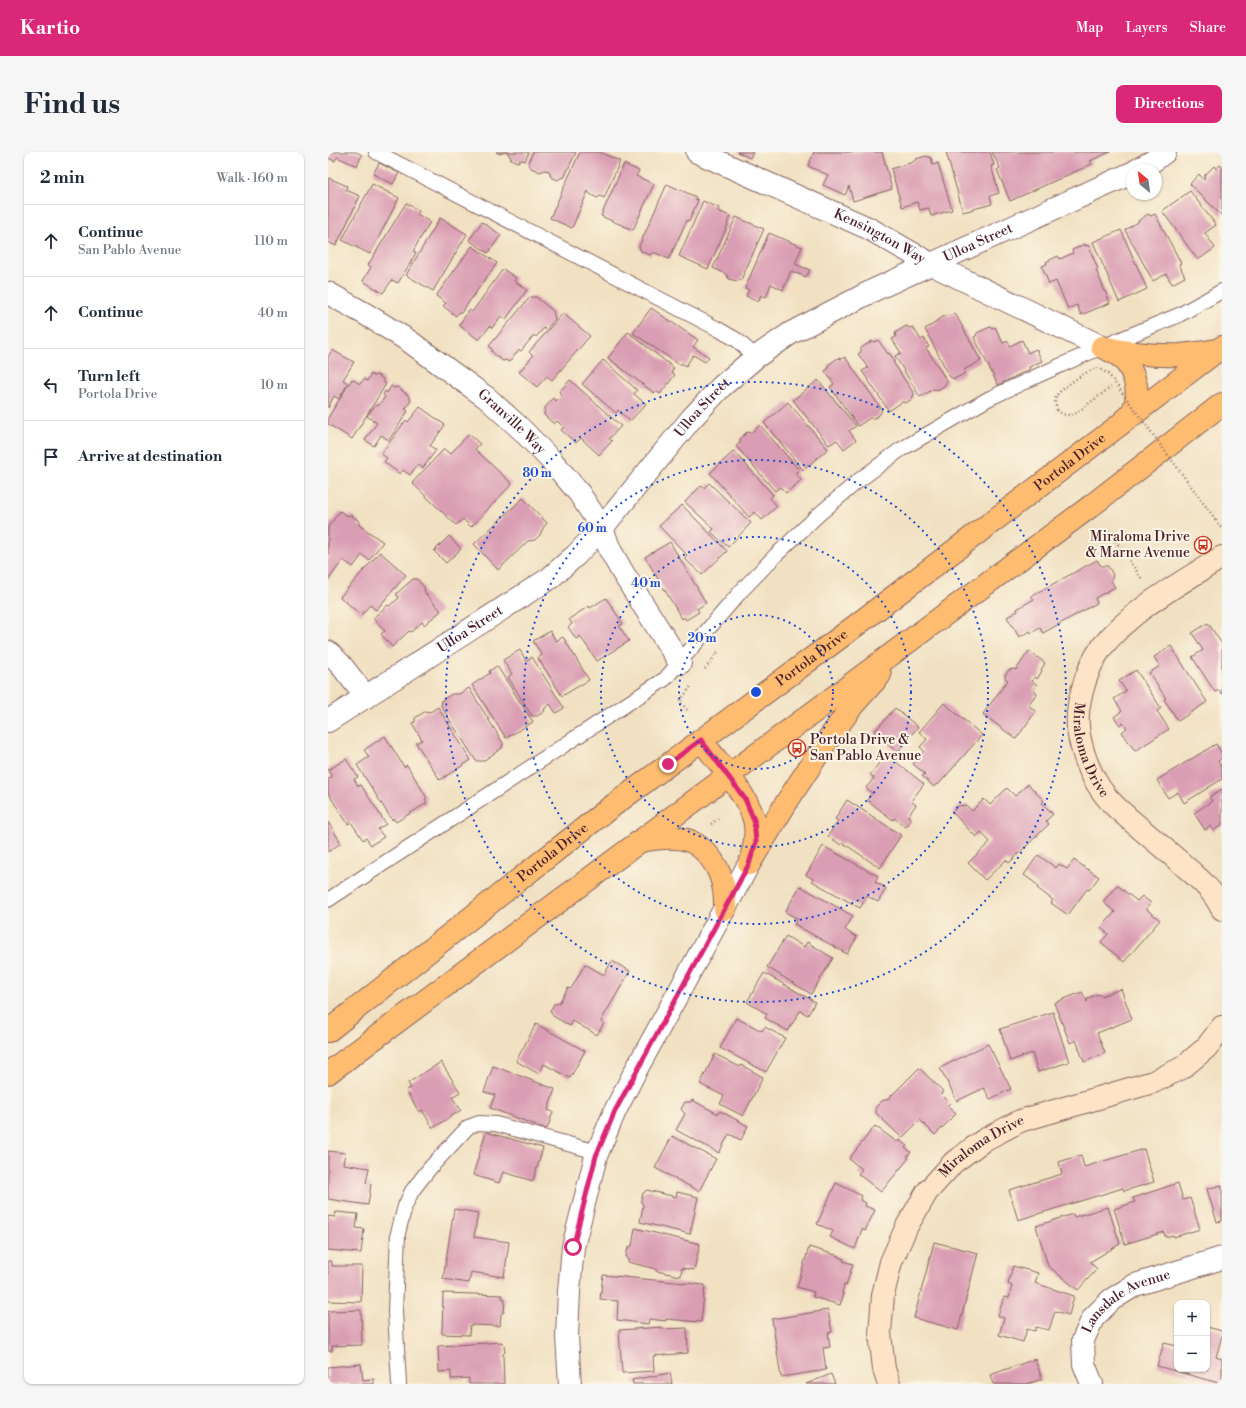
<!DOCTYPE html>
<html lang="en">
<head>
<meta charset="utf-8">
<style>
	:root { --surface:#fff; --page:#f6f6f7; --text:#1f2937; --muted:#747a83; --line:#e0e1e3; --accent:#db2777 }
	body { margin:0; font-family:"Libre Bodoni",serif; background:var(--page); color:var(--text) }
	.controls { position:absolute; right:12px; bottom:12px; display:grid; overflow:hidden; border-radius:8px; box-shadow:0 1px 3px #0004 }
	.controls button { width:36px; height:36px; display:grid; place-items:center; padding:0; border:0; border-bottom:1px solid var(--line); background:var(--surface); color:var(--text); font:20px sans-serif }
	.compass { position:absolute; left:798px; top:12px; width:36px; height:36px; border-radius:50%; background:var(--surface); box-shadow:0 1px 3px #0004; rotate:331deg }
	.stop { position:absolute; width:12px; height:12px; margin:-9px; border:3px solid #db2777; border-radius:50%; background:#fff }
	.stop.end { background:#db2777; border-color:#fff; box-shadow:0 1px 4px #0008 }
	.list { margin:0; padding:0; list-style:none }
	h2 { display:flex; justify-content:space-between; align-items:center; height:52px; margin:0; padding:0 16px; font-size:17px }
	h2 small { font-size:13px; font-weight:400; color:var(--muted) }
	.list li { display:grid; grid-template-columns:26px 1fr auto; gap:12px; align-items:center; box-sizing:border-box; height:72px; padding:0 16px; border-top:1px solid var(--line) }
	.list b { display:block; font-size:15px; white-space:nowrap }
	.list p { margin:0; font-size:13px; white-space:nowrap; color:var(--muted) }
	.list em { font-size:13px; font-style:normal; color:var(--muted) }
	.icon { flex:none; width:22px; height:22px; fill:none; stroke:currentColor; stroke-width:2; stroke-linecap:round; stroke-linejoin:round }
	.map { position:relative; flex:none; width:894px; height:1232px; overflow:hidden; border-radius:8px }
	header { display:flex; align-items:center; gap:24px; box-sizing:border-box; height:56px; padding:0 20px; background:var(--accent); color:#fff }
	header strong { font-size:19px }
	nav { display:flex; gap:22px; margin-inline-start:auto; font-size:14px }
	.intro { display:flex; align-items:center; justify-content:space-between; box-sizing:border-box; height:96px; padding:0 24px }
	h1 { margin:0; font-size:28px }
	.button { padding:10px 18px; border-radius:8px; background:var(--accent); color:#fff; font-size:14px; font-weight:700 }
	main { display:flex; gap:24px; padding:0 24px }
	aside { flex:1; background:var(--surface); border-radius:8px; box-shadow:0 1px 3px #0004 }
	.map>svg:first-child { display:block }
	.building { fill:#da9eb4 }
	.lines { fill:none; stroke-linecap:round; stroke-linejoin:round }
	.lane-casing { stroke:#846360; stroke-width:16 }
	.street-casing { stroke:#846360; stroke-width:24 }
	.secondary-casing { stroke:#846360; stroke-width:24 }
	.primary-casing { stroke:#846360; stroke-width:24 }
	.path { stroke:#846360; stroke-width:2.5; stroke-dasharray:1 3; stroke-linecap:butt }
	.lane { stroke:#fff; stroke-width:14 }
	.street { stroke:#fff; stroke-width:22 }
	.secondary { stroke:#fee4c6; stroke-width:22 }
	.primary { stroke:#fdbc70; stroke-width:22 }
	.path-bridge { stroke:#846360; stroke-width:2.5; stroke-dasharray:1 3; stroke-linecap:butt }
	.route { stroke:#db2777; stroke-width:5 }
	.ring { fill:none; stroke:#1d4ed8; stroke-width:2; stroke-dasharray:2 4 }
	.labels { text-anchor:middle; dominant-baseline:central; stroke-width:4; stroke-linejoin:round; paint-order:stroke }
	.street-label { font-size:14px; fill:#4a1f2b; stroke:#fcf5e5 }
	.poi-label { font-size:14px; fill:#4a1f2b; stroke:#fcf5e5; text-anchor:end }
	.centre { fill:#1d4ed8; stroke:#fcf5e5; stroke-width:2 }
	.ring-label { font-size:12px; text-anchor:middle; font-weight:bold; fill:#1d4ed8; stroke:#fcf5e5; stroke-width:4; stroke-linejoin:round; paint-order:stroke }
</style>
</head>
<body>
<header>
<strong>Kartio</strong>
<nav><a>Map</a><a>Layers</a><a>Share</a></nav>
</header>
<div class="intro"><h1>Find us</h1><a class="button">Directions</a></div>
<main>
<aside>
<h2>2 min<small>Walk · 160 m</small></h2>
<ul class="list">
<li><svg class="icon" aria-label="ahead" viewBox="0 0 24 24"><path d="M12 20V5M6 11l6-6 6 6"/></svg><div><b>Continue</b><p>San Pablo Avenue</p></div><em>110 m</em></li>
<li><svg class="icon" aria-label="ahead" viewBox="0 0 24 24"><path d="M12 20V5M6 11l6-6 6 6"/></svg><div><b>Continue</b></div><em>40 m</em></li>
<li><svg class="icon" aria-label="left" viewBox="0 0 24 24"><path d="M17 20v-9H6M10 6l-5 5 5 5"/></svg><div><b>Turn left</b><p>Portola Drive</p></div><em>10 m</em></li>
<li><svg class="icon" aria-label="arrive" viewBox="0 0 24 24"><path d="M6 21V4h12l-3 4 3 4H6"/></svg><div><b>Arrive at destination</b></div></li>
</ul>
</aside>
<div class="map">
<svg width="894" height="1232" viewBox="0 0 894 1232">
	<rect width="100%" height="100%" fill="#fcf5e5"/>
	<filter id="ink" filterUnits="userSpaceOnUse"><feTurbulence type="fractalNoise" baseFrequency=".025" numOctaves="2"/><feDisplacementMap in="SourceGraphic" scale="8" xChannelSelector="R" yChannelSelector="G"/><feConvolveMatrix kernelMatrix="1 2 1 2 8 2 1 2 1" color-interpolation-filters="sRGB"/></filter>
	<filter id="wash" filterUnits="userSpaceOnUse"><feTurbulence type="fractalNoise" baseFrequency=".012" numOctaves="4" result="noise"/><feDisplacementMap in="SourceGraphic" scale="16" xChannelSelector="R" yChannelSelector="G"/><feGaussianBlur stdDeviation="0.9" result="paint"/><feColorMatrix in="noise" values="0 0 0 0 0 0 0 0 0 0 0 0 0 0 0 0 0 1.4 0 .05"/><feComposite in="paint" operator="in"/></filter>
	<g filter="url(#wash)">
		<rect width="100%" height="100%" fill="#f1e1c2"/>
		<g id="blocks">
			<g class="building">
				<polygon points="0,0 28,0 34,3 29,14 9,5 7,9 0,6"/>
				<polygon points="168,0 201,0 197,9 194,8 189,10 183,7 181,2 177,0 172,2"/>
				<polygon points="205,0 248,0 236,26 234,25 230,28 223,25 221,19 217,18 212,20 203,16 200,11"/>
				<polygon points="252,0 271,0 292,9 276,46 272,44 269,46 262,42 260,39 244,76 222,66"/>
				<polygon points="409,0 425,0 422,6"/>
				<polygon points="486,0 554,0 564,37 525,49 521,34 517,43 495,33 500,23 480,14"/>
				<polygon points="618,0 662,0 666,13 663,14 671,41 662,44 664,52 635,60"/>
				<polygon points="664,0 782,0 762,9 764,12 682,49 669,18 672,16"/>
				<polygon points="598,4 603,6 605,13 610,11 624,58 603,64 601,56 592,58 589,50 574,55 563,17 585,10 588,7"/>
				<polygon points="51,11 71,21 65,32 45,22"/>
				<polygon points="296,12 311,19 308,24 326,32 305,78 273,64"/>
				<polygon points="892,13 894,15 894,64 862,32 871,22 876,28 877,23 886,14 888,17"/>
				<polygon points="1,26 19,34 18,38 32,44 8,94 0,90 0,28"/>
				<polygon points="44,32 71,46 42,102 14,88"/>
				<polygon points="339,32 368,45 367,47 370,48 361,69 359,68 341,107 325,100 322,103 313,99 311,94"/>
				<polygon points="862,39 888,73 877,81 887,96 870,108 834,59"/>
				<polygon points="375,49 391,56 390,59 402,64 399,72 400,72 380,117 351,104"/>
				<polygon points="78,51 91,59 89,62 102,70 85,99 88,101 70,131 64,128 55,141 35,129 43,115 40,113"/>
				<polygon points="820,62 823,64 827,62 853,111 851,112 857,125 844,132 838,122 825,129 797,78 810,70 811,68"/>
				<polygon points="408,65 436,77 413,128 408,129 401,127 398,122 385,116"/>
				<polygon points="112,66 139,82 105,139 78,123"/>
				<polygon points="154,70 173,83 160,101 141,88"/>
				<polygon points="793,78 819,137 791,150 765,90"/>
				<polygon points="441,81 474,95 467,112 482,118 478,125 463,119 455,138 443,132 438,145 433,143 430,150 418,144 421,138 417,136"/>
				<polygon points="757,92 757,94 760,93 770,117 768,118 782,151 753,163 749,153 740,157 728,129 721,132 714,114 719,112 718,110 730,104 732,107 745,101 744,98"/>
				<polygon points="144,94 169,111 133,161 131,160 128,164 115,154 118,151 108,144"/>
				<polygon points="175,117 188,126 186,129 199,138 178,167 173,164 164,176 162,174 151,188 131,173 141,158 144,160"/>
				<polygon points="202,145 208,145 225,159 227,167 218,178 216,176 208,185 206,183 193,199 191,198 181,210 178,208 175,209 164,200 164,197 161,194"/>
				<polygon points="323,156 370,188 365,195 381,205 377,210 365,203 358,214 353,211 352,213 305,181"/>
				<polygon points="235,161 262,184 224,228 219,224 209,235 191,220 205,204 201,200"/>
				<polygon points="627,161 653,209 637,217 636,222 626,227 622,225 597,177 609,170 609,168 619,163 621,164"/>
				<polygon points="578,174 582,176 585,175 593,188 596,186 601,195 598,196 619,229 616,234 609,238 606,237 592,245 567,204 573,201 564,187 568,185 567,181"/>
				<polygon points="662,175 665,176 667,175 675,191 680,189 682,194 694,188 700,201 708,197 714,209 701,215 702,217 670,233 646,185 648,184 649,181"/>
				<polygon points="300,180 346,216 343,220 347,223 332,242 328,239 326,241 280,206"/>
				<polygon points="550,188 560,202 561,201 567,209 565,210 586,242 584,247 578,251 574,250 561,259 534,219 540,216 530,202 533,200 533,196 544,189 547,190"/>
				<polygon points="4,198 26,210 15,228 20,231 11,247 6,244 0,256 0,205"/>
				<polygon points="517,205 554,258 552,262 547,266 542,266 530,274 502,235 506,232 497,219 500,217 500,213 510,206 514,207"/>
				<polygon points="275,208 309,238 306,242 318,252 302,269 290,258 288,261 254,232"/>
				<polygon points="43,222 46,224 49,223 55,227 55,230 58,232 24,287 0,272 0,266 24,227 32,232 36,227 39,229"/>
				<polygon points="242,228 293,274 281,287 284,289 271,303 253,286 248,291 233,278 236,275 229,269 226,272 216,263 217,256 225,246 228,249 234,243 231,240"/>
				<polygon points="490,228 528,274 521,279 528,288 516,297 509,288 501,293 465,248"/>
				<polygon points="63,234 66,236 69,235 80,243 83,249 77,257 80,259 61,288 53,283 46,294 37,288 49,271 39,264 47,254 51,253 57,245 55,243 57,239 59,241"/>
				<polygon points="460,250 500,297 475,318 436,271"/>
				<polygon points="92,255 117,273 102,294 108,298 95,316 90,312 82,323 75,318 72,322 56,310 59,306 53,302 78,268 80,270"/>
				<polygon points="432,273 471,318 467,321 473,328 458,341 452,335 447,339 408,294 412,291 412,287 419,280 423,281"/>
				<polygon points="141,282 152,292 147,297 184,332 143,375 135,367 128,373 84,331 116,297 122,302"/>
				<polygon points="406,299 445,343 442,346 449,354 434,368 427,360 421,365 382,321"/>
				<polygon points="381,331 423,371 400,395 383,380 386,377 357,350 373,334 376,336"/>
				<polygon points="195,346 219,371 215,376 212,383 207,388 200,389 170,418 146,392"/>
				<polygon points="354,353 399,399 374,423 356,406 359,403 331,374"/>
				<polygon points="12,359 20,364 23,363 31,369 31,373 55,390 41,408 34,403 25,415 15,408 0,428 0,375"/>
				<polygon points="121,384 133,397 118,411 106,399"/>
				<polygon points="342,390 378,451 369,457 371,460 358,468 356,465 354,467 317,405"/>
				<polygon points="52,400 78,423 48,458 42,453 33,463 12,445"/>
				<polygon points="769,408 773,414 780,414 785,423 783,429 787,435 767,446 769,451 715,481 712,476 703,481 702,479 691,485 679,465 690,459 689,457 706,447 703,444"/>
				<polygon points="85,427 89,427 96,435 97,441 113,459 96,473 94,470 83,480 81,479 64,495 53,482 57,479 45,466 60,453 61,454 71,446 68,442"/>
				<polygon points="278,446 295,472 291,474 301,489 269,509 252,484 248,487 240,475 244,472 241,467 261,454 262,456"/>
				<polygon points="880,471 894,492 894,542 891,538 887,540 864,505 875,498 864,481"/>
				<polygon points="222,479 228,489 235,485 261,528 234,544 210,506 214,503 205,489"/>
				<polygon points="843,494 879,550 850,569 836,547 838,546 821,521 832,514 826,505"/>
				<polygon points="192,498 198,509 204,505 236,556 228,561 222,552 217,556 216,560 209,564 204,564 180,525 184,522 175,508"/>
				<polygon points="701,499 717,511 713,518 714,519 709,527 707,525 704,529 709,533 705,538 709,541 700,553 708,559 688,587 655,562 680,528 677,526 677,523 681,518 686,517 688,518"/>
				<polygon points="169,514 205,570 178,586 144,533 162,521 161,519"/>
				<polygon points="808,518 833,556 829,559 841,577 807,599 794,580 799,576 795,571 792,573 786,565 794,559 786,547 798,539 791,529"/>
				<polygon points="141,536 175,591 174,596 155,609 148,609 113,554 114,548 124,542 131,542"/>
				<polygon points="616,551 654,583 610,633 608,632 606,635 594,624 597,622 585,612 596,599 592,595 599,587 591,580"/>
				<polygon points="110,555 143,608 112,628 88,591 94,588 84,571 87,570 87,566 98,559 102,560"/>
				<polygon points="567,556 590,575 569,600 546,580"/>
				<polygon points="57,584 76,615 79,613 99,646 97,647 99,651 68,670 65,666 64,668 29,613 41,605 36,598"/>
				<polygon points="888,592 894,602 894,606 890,609 894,616 894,627 856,651 850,640 840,646 829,628"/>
				<polygon points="558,602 596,632 583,649 588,653 580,664 584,667 578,675 566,666 565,668 539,648 544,641 538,636 546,626 542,623"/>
				<polygon points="18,607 30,625 26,627 30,634 33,633 58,672 50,677 56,685 43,693 38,686 35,688 23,670 20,672 0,641 0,627 4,625 0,618"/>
				<polygon points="700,632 716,649 714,651 725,662 718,669 721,672 681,711 678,708 657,728 640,711 662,690 653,680 648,685 624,660 630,654 638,653 644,659 656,647 662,653 679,636 687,644"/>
				<polygon points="894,637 894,673 885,679 882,674 877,678 866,661 884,649 881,645"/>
				<polygon points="519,648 573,683 552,716 515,691 513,693 500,684 510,669 507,667"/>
				<polygon points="0,670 13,691 0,700"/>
				<polygon points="495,694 550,724 547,730 558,736 550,750 539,744 532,756 484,729 485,727 478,723"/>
				<polygon points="710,703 728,716 731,712 739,717 746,708 771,725 761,738 759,737 740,763 723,751 725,748 709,736 711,734 696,723"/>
				<polygon points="789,733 809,749 814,744 823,751 818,757 832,768 796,810 773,790 780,782 773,776 787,760 775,750"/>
				<polygon points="472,734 525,764 517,778 529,785 519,802 466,772 470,767 457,760"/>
				<polygon points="458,784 476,795 479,790 505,806 483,842 439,815"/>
				<polygon points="284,809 302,819 273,869 276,871 269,883 245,869 242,874 225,864 222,859 226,852 231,851 240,836 243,837 257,812 276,823"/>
				<polygon points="436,821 487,850 480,863 472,859 460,879 437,866 439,862 419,850"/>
				<polygon points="793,837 804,867 769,881 777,901 756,910 748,888 742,891 726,851 754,840 759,850 760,846 770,842 773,844"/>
				<polygon points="725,860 741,910 710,920 704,901 682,909 672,877"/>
				<polygon points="408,866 434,879 437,875 457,886 438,920 392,896"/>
				<polygon points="208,872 257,899 242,926 216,912 211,922 188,909"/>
				<polygon points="660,892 683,937 662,947 656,936 629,949 612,916"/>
				<polygon points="387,902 412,915 413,913 435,925 415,964 392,952 396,944 372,932"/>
				<polygon points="113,910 132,940 124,945 133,958 105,976 94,958 91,960 78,938 83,936 80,931"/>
				<polygon points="165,914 227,937 220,958 225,960 219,977 162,956 167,943 156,940"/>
				<polygon points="591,916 615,939 613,942 622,951 619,954 628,962 607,983 592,968 574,986 548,961 548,955 555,948 559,948"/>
				<polygon points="364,948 390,962 392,959 420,974 413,988 401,982 391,1001 348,978 357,962 353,957 357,950 363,950"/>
				<polygon points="547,974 569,990 571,988 579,994 577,996 583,1000 579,1005 581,1006 553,1040 530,1022 534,1017 521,1007"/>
				<polygon points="158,980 215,996 205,1029 175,1020 171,1031 145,1023"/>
				<polygon points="344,984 388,1007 371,1039 327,1016"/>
				<polygon points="816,997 826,1030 796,1039 795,1036 690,1068 681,1038 734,1022 731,1010 753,1003 756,1015"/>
				<polygon points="0,999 17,1001 15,1012 41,1016 38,1031 43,1032 40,1053 0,1047"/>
				<polygon points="508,1031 534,1044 532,1048 538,1051 537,1054 547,1058 537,1079 534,1077 527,1097 502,1085 505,1079 489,1072"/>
				<polygon points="850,1031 855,1048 862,1046 872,1077 846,1085 845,1083 837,1085 836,1080 797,1092 786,1057 807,1050 805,1046"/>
				<polygon points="894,1033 894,1069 889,1070 879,1037"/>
				<polygon points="319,1038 348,1045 349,1040 370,1045 362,1082 312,1070 315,1054 313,1049 315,1041"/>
				<polygon points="780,1055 792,1092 762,1110 769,1117 750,1138 720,1114 708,1074 745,1062 746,1065"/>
				<polygon points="126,1057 150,1061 146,1085 181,1090 176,1125 143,1120 141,1131 115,1127"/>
				<polygon points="8,1060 30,1062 28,1076 36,1077 33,1101 0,1098 0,1064 7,1065"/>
				<polygon points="307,1076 372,1092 366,1118 354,1116 353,1124 328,1119 328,1117 300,1110 300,1108 298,1104 300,1096 304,1094"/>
				<polygon points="606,1090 650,1101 630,1178 586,1166"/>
				<polygon points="481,1095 511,1104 510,1105 516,1107 515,1109 525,1112 518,1134 516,1133 514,1142 516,1142 512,1153 485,1145 486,1140 469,1135"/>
				<polygon points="0,1109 4,1109 4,1114 34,1114 33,1150 0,1149"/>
				<polygon points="685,1114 710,1121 707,1131 746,1144 741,1163 727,1159 721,1178 708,1175 707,1179 699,1177 695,1190 671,1183 676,1166 670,1164 676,1145 681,1146 684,1134 680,1132"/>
				<polygon points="275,1123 377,1133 373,1170 338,1167 338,1169 321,1167 320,1172 289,1168 290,1149 272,1147"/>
				<polygon points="115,1141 174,1143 174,1146 177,1147 176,1160 173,1162 172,1174 142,1173 141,1183 114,1182"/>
				<polygon points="33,1158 34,1193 4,1194 4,1199 0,1199 0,1159"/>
				<polygon points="500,1158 504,1180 500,1181 502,1195 495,1196 498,1218 453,1225 444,1167"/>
				<polygon points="334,1175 334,1177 359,1176 360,1201 325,1204 326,1219 294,1221 291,1178"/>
				<polygon points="879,1175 894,1179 894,1184 888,1205 894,1207 894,1232 829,1214 836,1191 849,1194 849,1217 879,1217"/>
				<polygon points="174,1190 174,1192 176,1194 177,1200 175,1202 176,1232 141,1232 141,1226 123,1227 123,1219 111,1220 110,1194"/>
				<polygon points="707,1207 714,1227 699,1232 665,1232 662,1223"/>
				<polygon points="33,1212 35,1228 46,1227 46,1232 0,1232 0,1215"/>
				<polygon points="342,1221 344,1232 305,1232 304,1228"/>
				<polygon points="503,1222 507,1232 478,1232"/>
			</g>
		</g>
	</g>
	<g filter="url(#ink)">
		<use href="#blocks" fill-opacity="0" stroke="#846360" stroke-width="1"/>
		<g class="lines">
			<defs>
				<g id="lane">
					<polyline points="48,0 390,177 409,188 428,205"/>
					<polyline points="0,748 337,527 414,438 448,403 489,364 530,329 572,298 660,247 711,223 774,195 851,163 894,139"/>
					<polyline points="71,1232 67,1160 70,1081 77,1054 84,1039 102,1016 140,975 151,971 168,972 269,1000"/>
				</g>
				<g id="street">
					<path id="s1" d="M369,0L540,76L603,112L774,195"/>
					<polyline points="809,18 825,9 837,0"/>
					<path id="s2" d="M0,141L39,163L81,189L119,217L159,246L193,277L224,309L251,341L274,376L282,398L295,421L352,511"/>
					<polyline points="0,500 13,513 38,545"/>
					<path id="s3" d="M0,569L222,426L248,403L274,376L363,267L394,234L428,205L463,181L546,138L804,21"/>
					<polyline points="242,1232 239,1185 241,1139 245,1095 268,1004 287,959 308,918 421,712"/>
					<path id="s4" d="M764,1232L756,1212L755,1188L765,1166L783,1148L807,1133L894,1106"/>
				</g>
				<g id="secondary">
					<path id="s5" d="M894,405C852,432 805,456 774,495C764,508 758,524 754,539C749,557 748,575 753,592C759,616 771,640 790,657C808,673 827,689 845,704C863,720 884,735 894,757"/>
					<path id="s6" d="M561,1232L556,1217L552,1181L555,1143L563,1110L579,1074L599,1040L626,1010L656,988L692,969L825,930L854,916L878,896L894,875"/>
				</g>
				<g id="primary">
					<path d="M774,195C800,201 826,204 852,203C865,202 877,200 890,198"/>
					<path d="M779,197C784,200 791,203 795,207C807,220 814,244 804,260C802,263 799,265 797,267"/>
					<path d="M373,588C390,610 417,640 426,667C429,679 427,692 424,703"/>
					<path d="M313,689C328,686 347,683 362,689C381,698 393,718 396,738C397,744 397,750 397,757"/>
					<polyline points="421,712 460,648 496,593 525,553 552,523"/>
					<path id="s7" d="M0,879L279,658L514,484L894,195"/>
					<polyline points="0,921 763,354 894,252"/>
				</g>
			</defs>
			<use href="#lane" class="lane-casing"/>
			<use href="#street" class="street-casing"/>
			<use href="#secondary" class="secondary-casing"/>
			<use href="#primary" class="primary-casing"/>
			<g class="path">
				<path d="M729,258C735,263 739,264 747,262L783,235"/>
				<polyline points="888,368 894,377"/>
				<polyline points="781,379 814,427"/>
				<polyline points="377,517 390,500"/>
				<polyline points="359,558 352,549 364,533"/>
				<polyline points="383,672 391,666"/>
			</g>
			<use href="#lane" class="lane"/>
			<use href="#street" class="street"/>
			<use href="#secondary" class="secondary"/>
			<use href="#primary" class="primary"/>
			<path class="path-bridge" d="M729,258C728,254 726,250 728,245C730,238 760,218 767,217C773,216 777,220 781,223L888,368"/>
		</g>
	</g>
	<g class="lines" filter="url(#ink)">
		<polyline class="route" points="245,1095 268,1004 287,959 421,712 428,690 426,668 417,647 373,588 340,612"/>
	</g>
	<g class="ring">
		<circle cx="428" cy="540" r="77"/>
		<circle cx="428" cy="540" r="155"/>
		<circle cx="428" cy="540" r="232"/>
		<circle cx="428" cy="540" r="310"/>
	</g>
	<defs>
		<symbol id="bus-ring" viewBox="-11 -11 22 22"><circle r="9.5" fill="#fcf5e5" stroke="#c8321e" stroke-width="1.5"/><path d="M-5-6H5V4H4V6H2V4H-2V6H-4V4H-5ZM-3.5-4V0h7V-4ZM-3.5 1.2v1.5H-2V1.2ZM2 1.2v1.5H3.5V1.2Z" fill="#c8321e"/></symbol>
	</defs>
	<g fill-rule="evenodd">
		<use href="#bus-ring" x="865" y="383" width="20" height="20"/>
		<use href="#bus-ring" x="459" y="586" width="20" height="20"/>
	</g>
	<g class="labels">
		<g class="street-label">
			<text stroke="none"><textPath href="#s1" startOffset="201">Kensington Way</textPath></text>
			<text stroke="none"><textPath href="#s3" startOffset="817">Ulloa Street</textPath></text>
			<text stroke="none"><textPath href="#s3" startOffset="493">Ulloa Street</textPath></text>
			<text stroke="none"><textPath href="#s2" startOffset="225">Granville Way</textPath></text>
			<text stroke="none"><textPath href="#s7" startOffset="935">Portola Drive</textPath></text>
			<text stroke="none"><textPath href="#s3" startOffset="169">Ulloa Street</textPath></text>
			<text stroke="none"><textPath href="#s7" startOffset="611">Portola Drive</textPath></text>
			<text stroke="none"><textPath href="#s5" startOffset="261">Miraloma Drive</textPath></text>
			<text stroke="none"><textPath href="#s7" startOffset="287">Portola Drive</textPath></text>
			<text stroke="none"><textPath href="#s6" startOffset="275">Miraloma Drive</textPath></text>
			<text stroke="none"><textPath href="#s4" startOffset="107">Lansdale Avenue</textPath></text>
		</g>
		<g class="poi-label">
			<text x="862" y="385">Miraloma Drive<tspan x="862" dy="16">&amp; Marne Avenue</tspan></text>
			<text x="482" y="588" text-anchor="start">Portola Drive &amp;<tspan x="482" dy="16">San Pablo Avenue</tspan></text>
		</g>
	</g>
	<circle cx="428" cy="540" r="6" class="centre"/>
	<g class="ring-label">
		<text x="209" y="325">80 m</text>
		<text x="264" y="380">60 m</text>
		<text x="318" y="435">40 m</text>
		<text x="374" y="490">20 m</text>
	</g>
</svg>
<div class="controls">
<button>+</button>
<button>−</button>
</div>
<svg class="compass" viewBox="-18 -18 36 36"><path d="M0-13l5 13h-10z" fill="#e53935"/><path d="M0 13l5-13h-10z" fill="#747a83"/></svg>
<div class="stop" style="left:245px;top:1095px"></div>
<div class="stop end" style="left:340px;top:612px"></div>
</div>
</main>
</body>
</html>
